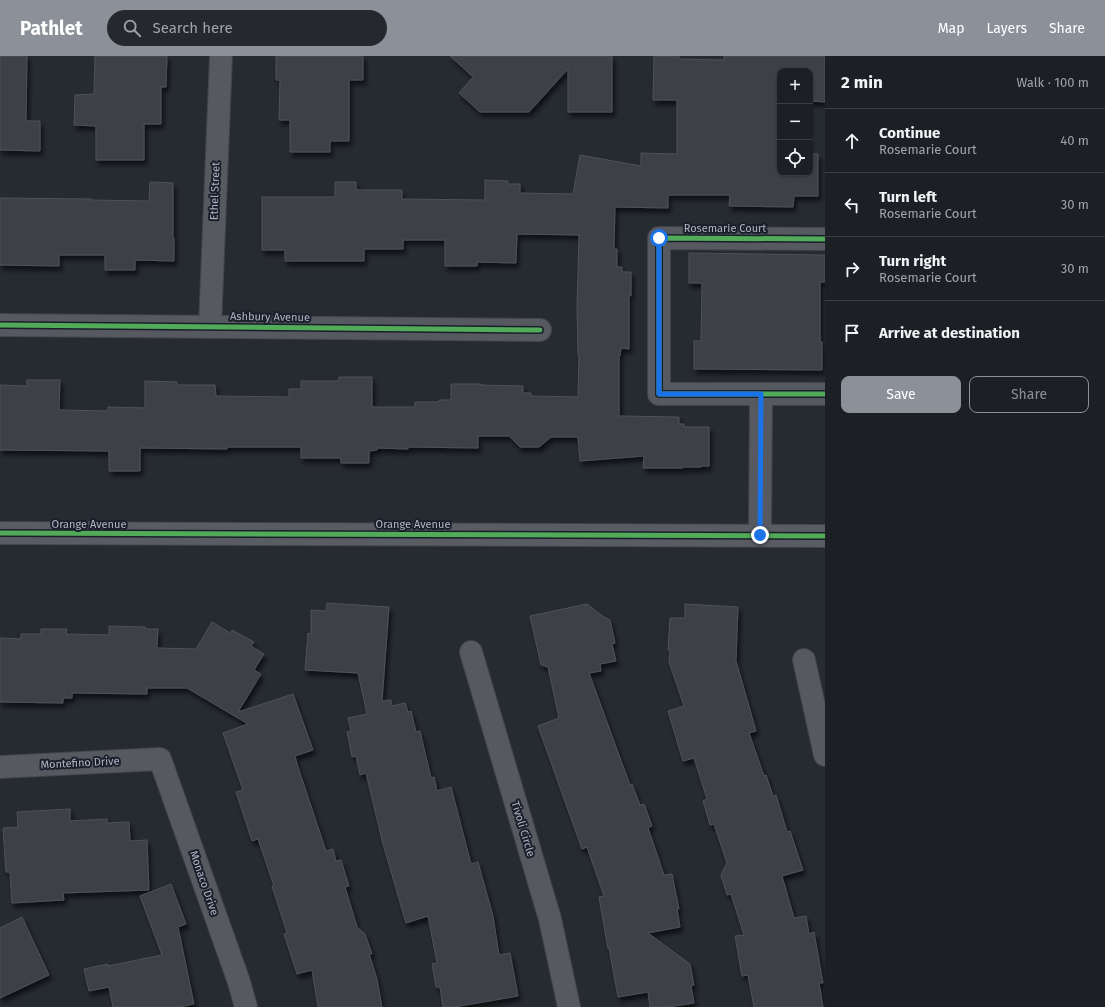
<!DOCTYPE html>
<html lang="en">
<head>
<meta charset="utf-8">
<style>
	:root { --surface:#1c2025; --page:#25282d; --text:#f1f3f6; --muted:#a0a3a7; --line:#3a3e42; --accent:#8c9099 }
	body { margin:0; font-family:"Fira Sans",sans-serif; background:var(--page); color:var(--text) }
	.controls { position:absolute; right:12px; top:12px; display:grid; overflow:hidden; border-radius:8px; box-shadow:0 1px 3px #0004 }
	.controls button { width:36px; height:36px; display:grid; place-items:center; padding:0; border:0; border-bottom:1px solid var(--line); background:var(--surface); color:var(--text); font:20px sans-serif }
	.stop { position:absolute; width:12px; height:12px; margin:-9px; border:3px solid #1a73e8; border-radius:50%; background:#fff }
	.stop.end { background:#1a73e8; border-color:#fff; box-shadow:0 1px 4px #0008 }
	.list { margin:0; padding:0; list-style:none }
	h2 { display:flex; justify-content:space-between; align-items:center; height:52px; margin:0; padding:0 16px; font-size:17px }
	h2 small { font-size:13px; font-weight:400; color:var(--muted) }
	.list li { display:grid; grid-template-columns:26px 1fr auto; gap:12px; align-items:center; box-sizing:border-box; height:64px; padding:0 16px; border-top:1px solid var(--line) }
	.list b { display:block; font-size:15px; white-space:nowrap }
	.list p { margin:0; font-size:13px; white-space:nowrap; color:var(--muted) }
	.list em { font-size:13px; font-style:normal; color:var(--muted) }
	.actions { display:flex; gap:8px; padding:12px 16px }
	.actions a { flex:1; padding:9px 0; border:1px solid var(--accent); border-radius:8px; text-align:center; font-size:14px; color:var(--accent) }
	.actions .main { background:var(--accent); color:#fff }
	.icon { flex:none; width:22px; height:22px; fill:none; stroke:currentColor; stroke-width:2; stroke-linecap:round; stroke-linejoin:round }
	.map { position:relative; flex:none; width:825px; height:951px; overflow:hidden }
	header { display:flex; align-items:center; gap:24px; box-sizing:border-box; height:56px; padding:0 20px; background:var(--accent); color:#fff }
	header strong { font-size:19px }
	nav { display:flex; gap:22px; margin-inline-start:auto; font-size:14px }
	.search { width:280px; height:36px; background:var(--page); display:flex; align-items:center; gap:10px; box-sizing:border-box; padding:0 14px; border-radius:22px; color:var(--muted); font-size:15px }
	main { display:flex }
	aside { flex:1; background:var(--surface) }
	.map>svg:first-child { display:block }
	.building { fill:#3d4046; stroke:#4e5259; filter:url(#shadow) }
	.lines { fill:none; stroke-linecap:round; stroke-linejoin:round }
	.minor-casing { stroke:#42444a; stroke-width:24 }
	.secondary-casing { stroke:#42444a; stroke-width:24 }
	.minor { stroke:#56595f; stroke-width:22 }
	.secondary { stroke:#5a5c64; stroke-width:22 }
	.cycleway-casing { stroke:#1a202b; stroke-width:8 }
	.cycleway { stroke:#51ab58; stroke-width:5 }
	.route { stroke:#1a73e8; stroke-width:5 }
	.labels { text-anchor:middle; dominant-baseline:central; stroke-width:4; stroke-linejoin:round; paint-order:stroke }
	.street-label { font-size:11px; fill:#afb5c3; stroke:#1a202b }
</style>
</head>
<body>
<header>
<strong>Pathlet</strong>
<div class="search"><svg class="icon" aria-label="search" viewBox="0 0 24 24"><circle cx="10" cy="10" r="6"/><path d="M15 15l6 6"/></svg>Search here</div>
<nav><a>Map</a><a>Layers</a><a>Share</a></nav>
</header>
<main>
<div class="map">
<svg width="825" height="951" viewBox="0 0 825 951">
	<defs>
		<filter id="shadow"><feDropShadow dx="2.5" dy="4.5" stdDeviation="2" flood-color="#0009"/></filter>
	</defs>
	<rect width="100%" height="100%" fill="#262a31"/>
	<g class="building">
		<polygon points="0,0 27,0 26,65 40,65 40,95 0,94"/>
		<polygon points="95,0 167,0 166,31 161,31 161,68 144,68 144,104 96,104 96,70 74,69 75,39 94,38"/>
		<polygon points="276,0 363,0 363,24 349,24 349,85 330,85 330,96 290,96 290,64 279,64 280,24 276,24"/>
		<polygon points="450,0 612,0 612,56 568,56 568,13 529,56 480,56 459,37 473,21"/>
		<polygon points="654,0 679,0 679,3 724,4 724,0 825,0 825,46 810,45 810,15 780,15 780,117 810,117 810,98 818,98 818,140 794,140 793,151 729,150 730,139 668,139 668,152 615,151 614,193 617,193 617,211 622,211 622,216 631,216 631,240 629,239 629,293 621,292 620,300 619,300 619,360 679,361 679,368 684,368 684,371 709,371 709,410 701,410 701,411 683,411 683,412 643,412 644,400 580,405 578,381 551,381 539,391 520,391 509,380 478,380 478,392 408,391 408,393 377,392 377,394 369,395 369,407 341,407 341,402 301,402 301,391 227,391 227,393 140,392 140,415 109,415 109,395 0,394 0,329 27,330 27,324 60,324 59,354 108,355 108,351 145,352 145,325 177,326 177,329 215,329 216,340 289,341 289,333 301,333 301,325 339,325 339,321 372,321 372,351 415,351 415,346 439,346 439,344 451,344 451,328 481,328 481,329 523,330 523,337 531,337 531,340 578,341 579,299 578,299 577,250 579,179 517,178 516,207 477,206 477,210 445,210 445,184 403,184 403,193 364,193 364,205 285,205 285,194 262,194 262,141 335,141 335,126 356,126 356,134 402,134 402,143 485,144 485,124 508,125 508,128 520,128 520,137 573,138 580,99 641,110 641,97 677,98 677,44 653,44"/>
		<polygon points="150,126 173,127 173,182 174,182 174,205 135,204 135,214 105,214 105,199 59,199 59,210 0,209 0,142 91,143 91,144 149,145"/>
		<polygon points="689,197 825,199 825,226 820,226 820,286 822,286 822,314 694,313 694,285 701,285 702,227 689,227"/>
		<polygon points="327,547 389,551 382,645 391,644 392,650 405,647 408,656 411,655 416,676 420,675 431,722 434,721 437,735 451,731 471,808 478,806 493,860 499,899 510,897 518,940 454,951 443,951 440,931 436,931 432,908 437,907 428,860 406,867 383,788 366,717 360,719 356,700 352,701 347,676 351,675 348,662 367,658 358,617 305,614 308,577 311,578 311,554 326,555"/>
		<polygon points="587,548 604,561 610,564 615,587 612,588 616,605 600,608 601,615 589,617 630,729 632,728 640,749 644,748 652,770 648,772 664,819 672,818 679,853 677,853 680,871 648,877 690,908 694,929 691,930 694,947 668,951 650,951 648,936 618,941 609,892 608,893 599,841 604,840 587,791 582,793 538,670 559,662 548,611 541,609 530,560"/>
		<polygon points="685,548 738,551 736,605 756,675 749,677 764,720 766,719 773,740 776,739 787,776 790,775 803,814 782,820 794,862 806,860 809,878 814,876 823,927 819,927 823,951 754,951 748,919 742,920 735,880 744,879 731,838 727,839 721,819 727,807 714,768 710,769 703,745 707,743 694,702 683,705 668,655 684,650 669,606 670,594 668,594 670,562 685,562"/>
		<polygon points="212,566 230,577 232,574 254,586 251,590 264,598 254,614 261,618 238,656 293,638 313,694 295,700 297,708 326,795 333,793 336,805 341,804 349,830 345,831 357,871 365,878 372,898 369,898 377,923 382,951 318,951 312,914 297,918 284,878 287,877 272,830 274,830 258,783 252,785 236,736 243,734 223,677 248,668 187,632 147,632 147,638 72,637 72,642 63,642 63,647 0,646 0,582 21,583 21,578 41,578 41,573 67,573 66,578 109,579 109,570 145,571 145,573 158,573 157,592 196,593"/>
		<polygon points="70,753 70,765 107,763 107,767 129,766 130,785 147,784 149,834 63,837 64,844 12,847 10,816 6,816 3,772 18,771 17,756"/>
		<polygon points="171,828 186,868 178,871 194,948 179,951 113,951 109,931 89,935 84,913 108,908 108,910 162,899 140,840"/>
		<polygon points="22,861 49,919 0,942 0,872"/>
	</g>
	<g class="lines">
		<defs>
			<g id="minor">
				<polyline points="825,183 659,182 659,338 825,338"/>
				<polyline points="0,269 540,274"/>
				<polyline points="210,271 221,0"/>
				<polyline points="760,479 761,338"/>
				<polyline points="471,596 550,863 569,951"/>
				<polyline points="804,604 825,699"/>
				<polyline points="0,711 160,703 239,926 246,951"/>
			</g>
			<polyline id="secondary" points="0,477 825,480"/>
		</defs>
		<use href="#minor" class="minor-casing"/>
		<use href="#secondary" class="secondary-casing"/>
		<use href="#minor" class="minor"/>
		<use href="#secondary" class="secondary"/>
		<defs>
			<g id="cycleway">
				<polyline points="825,183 659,182 659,338 825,338"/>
				<polyline points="0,269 540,274"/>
				<polyline points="0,477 825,480"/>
			</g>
		</defs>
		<use href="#cycleway" class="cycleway-casing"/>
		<use href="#cycleway" class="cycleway"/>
	</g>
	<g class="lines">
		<polyline class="route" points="659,182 659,338 761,338 760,479"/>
	</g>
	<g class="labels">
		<g class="street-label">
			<text transform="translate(215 135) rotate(-88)">Ethel Street</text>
			<text x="725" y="172">Rosemarie Court</text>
			<text transform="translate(270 261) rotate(1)">Ashbury Avenue</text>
			<text x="89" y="468">Orange Avenue</text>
			<text x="413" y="468">Orange Avenue</text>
			<text transform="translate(80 707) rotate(-3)">Montefino Drive</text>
			<text transform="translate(523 773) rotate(73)">Tivoli Circle</text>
			<text transform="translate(204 827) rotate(71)">Monaco Drive</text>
		</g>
	</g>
</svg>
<div class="controls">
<button>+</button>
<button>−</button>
<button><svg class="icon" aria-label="locate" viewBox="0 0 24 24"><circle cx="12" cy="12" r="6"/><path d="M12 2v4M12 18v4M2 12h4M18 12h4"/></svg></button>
</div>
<div class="stop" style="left:659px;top:182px"></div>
<div class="stop end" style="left:760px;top:479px"></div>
</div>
<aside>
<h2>2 min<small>Walk · 100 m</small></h2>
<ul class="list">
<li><svg class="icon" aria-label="ahead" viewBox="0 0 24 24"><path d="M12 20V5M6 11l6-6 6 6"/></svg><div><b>Continue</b><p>Rosemarie Court</p></div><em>40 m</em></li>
<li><svg class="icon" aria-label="left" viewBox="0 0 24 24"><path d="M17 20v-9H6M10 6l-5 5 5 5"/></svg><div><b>Turn left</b><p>Rosemarie Court</p></div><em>30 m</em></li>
<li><svg class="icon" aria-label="right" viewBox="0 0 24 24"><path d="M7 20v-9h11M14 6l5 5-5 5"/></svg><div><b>Turn right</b><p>Rosemarie Court</p></div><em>30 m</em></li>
<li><svg class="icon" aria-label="arrive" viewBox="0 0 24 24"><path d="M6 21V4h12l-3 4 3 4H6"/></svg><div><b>Arrive at destination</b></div></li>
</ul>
<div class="actions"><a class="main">Save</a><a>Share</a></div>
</aside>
</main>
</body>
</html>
